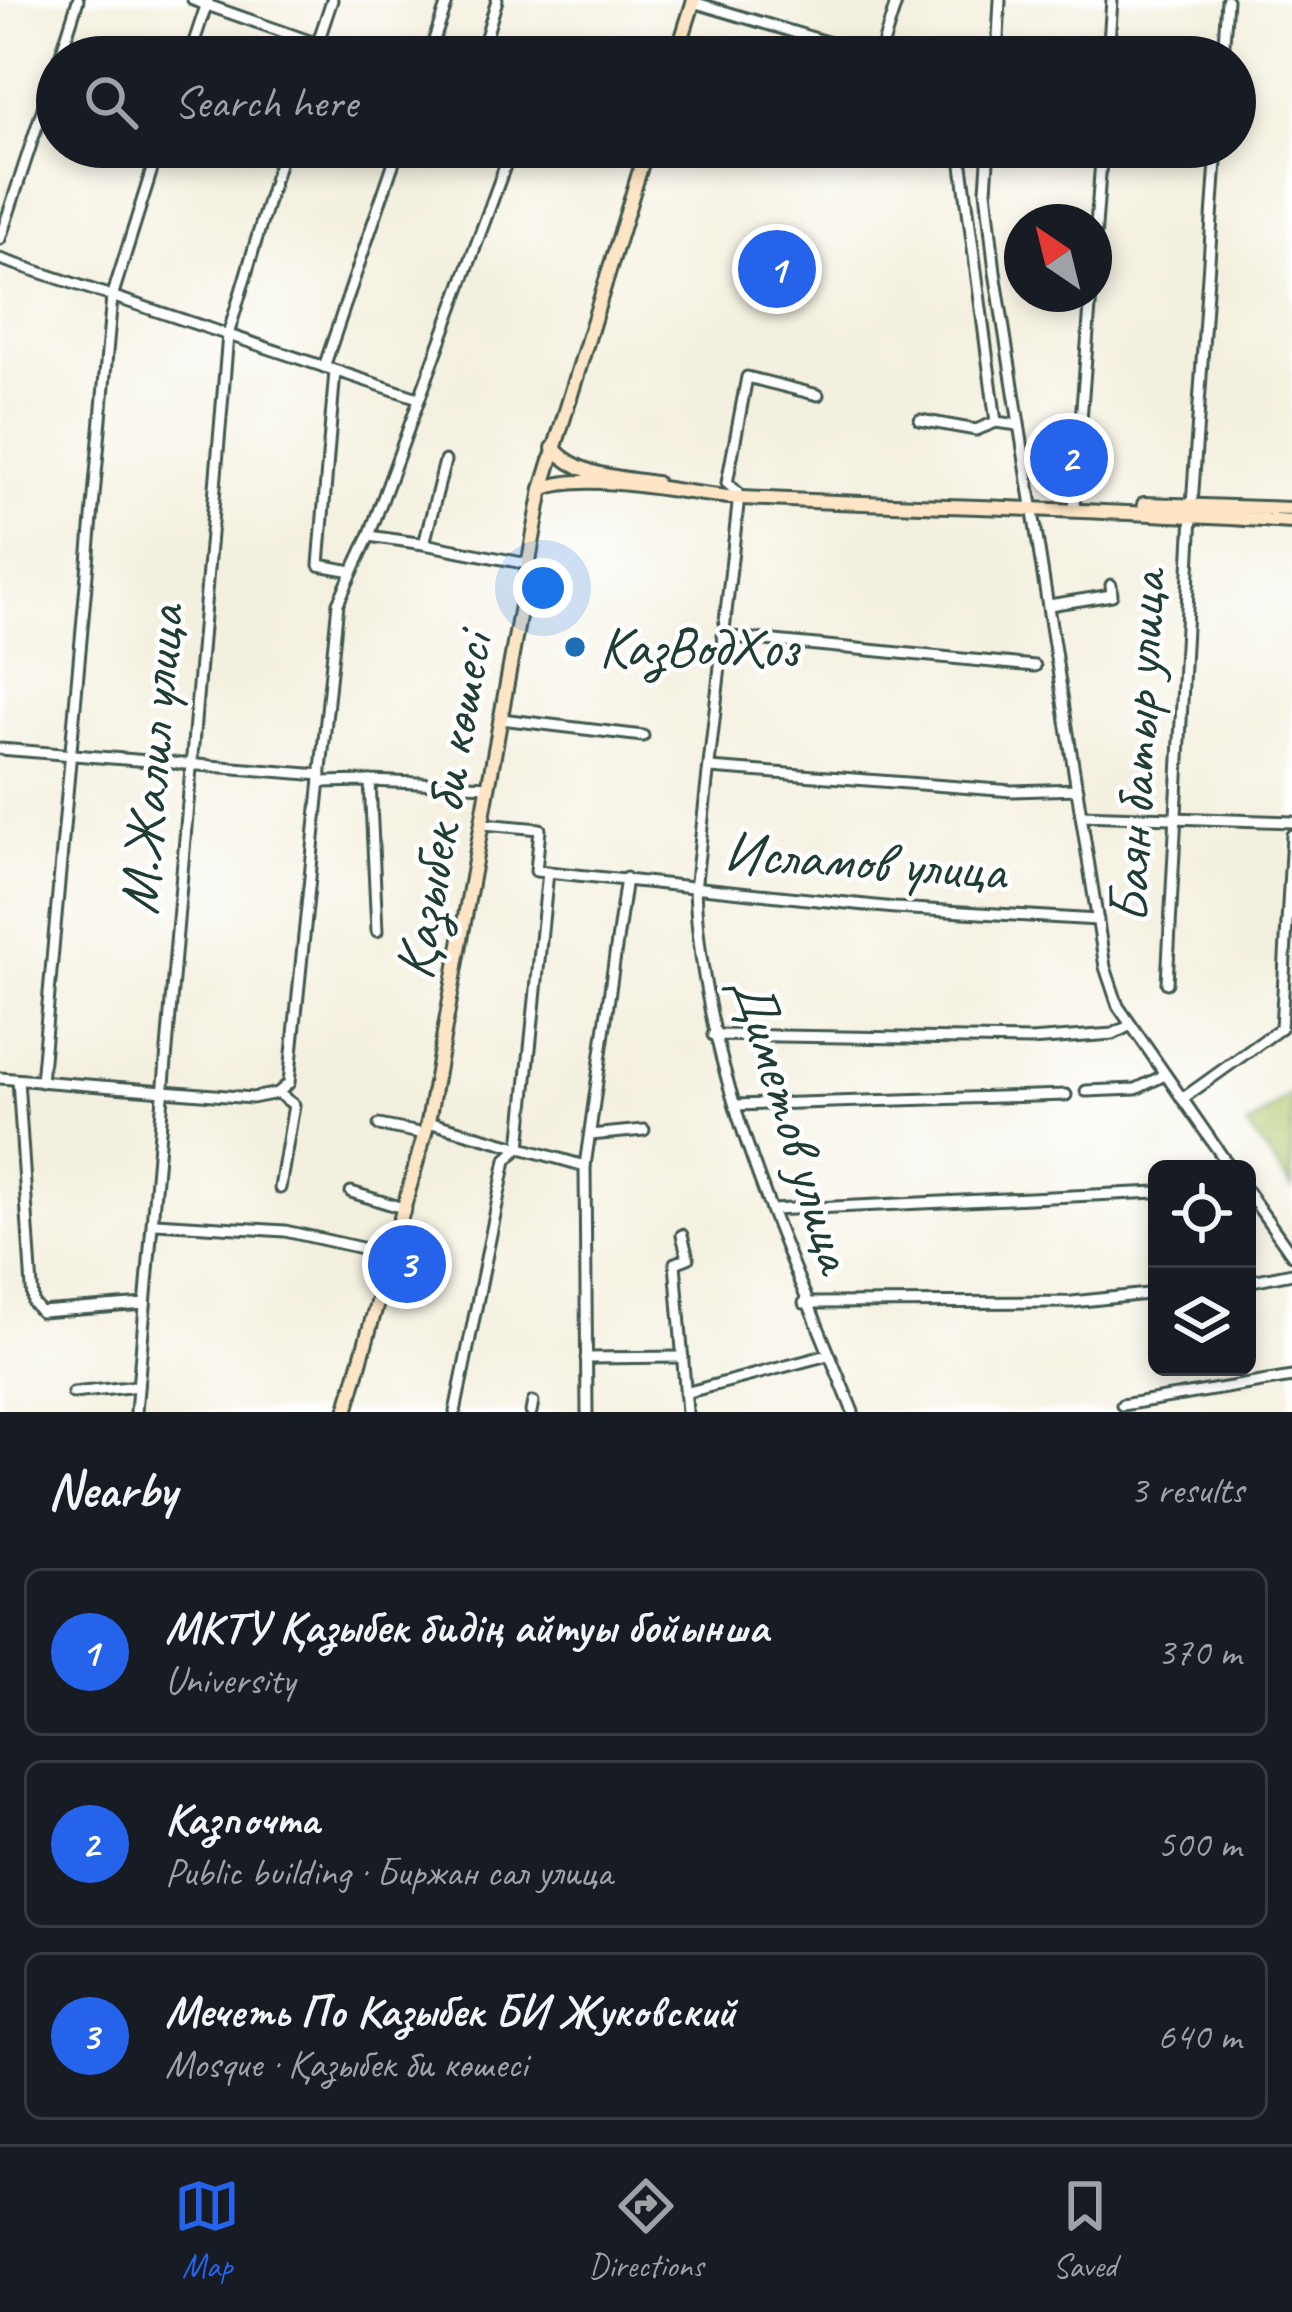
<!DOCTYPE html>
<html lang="en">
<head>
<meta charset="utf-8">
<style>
	:root { --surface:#171b24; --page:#20242c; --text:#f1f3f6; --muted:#9ea1a6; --line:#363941; --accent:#2563eb }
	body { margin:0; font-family:Caveat,sans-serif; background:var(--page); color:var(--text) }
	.controls { position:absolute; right:36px; bottom:36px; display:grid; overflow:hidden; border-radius:18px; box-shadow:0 6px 18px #0003 }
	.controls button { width:108px; height:108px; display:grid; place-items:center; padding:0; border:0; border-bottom:3px solid var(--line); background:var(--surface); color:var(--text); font:60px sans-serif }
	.compass { position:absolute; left:1004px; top:204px; width:108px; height:108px; border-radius:50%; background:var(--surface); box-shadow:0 6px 18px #0003; rotate:325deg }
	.you { position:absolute; left:543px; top:588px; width:42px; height:42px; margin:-30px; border:9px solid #fff; border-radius:50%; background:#1a73e8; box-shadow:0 0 0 18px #1a73e833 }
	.badge { display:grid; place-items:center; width:78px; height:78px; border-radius:50%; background:var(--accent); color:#fff; font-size:39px; font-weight:700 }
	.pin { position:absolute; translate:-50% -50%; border:6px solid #fff; box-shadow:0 3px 12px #0006 }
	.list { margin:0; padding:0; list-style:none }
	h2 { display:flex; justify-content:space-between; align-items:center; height:156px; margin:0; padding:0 48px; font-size:51px }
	h2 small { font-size:39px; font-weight:400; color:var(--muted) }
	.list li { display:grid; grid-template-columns:78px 1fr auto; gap:36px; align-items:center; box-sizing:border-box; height:168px; margin:0 24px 24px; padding:0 24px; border:3px solid var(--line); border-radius:18px }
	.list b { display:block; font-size:45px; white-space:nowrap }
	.list p { margin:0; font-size:39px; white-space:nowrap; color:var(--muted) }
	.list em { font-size:39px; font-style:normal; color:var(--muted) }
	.icon { flex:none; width:66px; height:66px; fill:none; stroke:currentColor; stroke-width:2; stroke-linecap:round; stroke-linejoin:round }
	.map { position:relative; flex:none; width:1292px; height:1412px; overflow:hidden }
	.search { position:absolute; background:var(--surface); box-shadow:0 6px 18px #0003; left:36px; right:36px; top:36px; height:132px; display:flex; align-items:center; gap:30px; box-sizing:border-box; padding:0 42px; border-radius:66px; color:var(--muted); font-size:45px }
	.sheet { height:732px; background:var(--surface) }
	nav { display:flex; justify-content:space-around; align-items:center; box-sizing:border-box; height:168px; border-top:3px solid var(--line); background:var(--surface); font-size:33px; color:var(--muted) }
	nav a { display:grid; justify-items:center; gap:6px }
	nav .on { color:var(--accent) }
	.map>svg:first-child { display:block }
	.green { fill:#aec76c; stroke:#668250; stroke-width:3 }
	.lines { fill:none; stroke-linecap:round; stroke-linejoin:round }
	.street-casing { stroke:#3f584e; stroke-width:15 }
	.secondary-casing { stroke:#3f584e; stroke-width:18 }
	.street { stroke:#fff; stroke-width:9 }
	.secondary { stroke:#fde5c5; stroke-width:12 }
	.poi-dot { fill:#1f6fb2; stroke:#fff; stroke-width:4.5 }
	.labels { text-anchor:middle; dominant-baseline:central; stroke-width:9; stroke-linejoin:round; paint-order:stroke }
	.poi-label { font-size:57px; fill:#1f3d34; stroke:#fff; text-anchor:start }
	.street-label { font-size:57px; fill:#1f3d34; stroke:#fff }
</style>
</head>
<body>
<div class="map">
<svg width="1292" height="1412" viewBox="0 0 1292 1412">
	<rect width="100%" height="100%" fill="#fff"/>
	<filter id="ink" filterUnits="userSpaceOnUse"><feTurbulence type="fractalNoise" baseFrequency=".00833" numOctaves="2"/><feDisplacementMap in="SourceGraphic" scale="24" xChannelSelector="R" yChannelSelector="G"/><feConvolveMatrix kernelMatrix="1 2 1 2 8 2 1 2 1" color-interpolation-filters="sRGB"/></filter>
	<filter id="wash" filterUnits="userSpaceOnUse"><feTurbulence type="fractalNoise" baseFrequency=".004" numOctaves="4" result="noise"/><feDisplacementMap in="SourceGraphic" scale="48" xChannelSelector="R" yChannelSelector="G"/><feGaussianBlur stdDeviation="2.7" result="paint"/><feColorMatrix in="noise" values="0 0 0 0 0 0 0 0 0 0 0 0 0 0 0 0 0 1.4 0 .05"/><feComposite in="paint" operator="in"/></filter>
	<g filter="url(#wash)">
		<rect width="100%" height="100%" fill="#f4f0df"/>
		<polygon class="green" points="1292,1094 1292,1188 1248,1126"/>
	</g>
	<g filter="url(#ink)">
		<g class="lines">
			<defs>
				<g id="street">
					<polyline points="193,0 355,57"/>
					<polyline points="693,2 877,57"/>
					<polyline points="60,57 78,0"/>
					<polyline points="189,57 208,0"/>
					<polyline points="313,57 332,0"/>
					<polyline points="428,57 448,0"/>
					<polyline points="480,57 497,0"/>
					<polyline points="879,57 897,0"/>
					<polyline points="997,57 1000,0"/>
					<polyline points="1108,57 1112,0"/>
					<polyline points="1223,57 1227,0"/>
					<polyline points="989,147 986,190 995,272 1105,967 1118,1006 1231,1169"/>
					<polyline points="960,150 996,422 1018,425"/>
					<polyline points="0,239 57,65"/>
					<polyline points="1094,253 1102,147"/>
					<polyline points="0,259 418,398"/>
					<polyline points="324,367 399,147"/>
					<polyline points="335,371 319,565 352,571"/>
					<path d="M818,395L747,377L727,483L737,492L738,505L695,890C703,1075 785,1242 853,1412"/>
					<polyline points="920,420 976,430 996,422"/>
					<polyline points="445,461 424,544 528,564"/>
					<polyline points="1192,505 1217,147"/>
					<polyline points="1074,508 1091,294"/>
					<polyline points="369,536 424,544"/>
					<polyline points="1049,605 1112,595 1111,585"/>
					<polyline points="722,636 1035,666"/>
					<polyline points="501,719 643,736"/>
					<polyline points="0,749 321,775"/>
					<polyline points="710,768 1012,791 1078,789"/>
					<polyline points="370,781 489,786"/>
					<polyline points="320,782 370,781 377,931"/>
					<polyline points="1081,815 1292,822"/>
					<polyline points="548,872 895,908 1098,920"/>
					<polyline points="1167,983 1192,515"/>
					<polyline points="713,1035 1030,1040 1113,1034 1131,1025"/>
					<polyline points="0,1078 252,1098 278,1093"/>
					<polyline points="18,1080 33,1303 41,1312 145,1304"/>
					<polyline points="41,1082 112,297 159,147"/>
					<polyline points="1086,1091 1136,1089 1165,1075"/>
					<polyline points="278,1093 289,1083 338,603 369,536 512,147"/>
					<polyline points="278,1093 294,1105 280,1188"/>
					<polyline points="1182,1099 1281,1028 1292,835"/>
					<polyline points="735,1105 1066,1095"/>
					<polyline points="428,1122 585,1166"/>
					<polyline points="379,1125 425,1134"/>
					<polyline points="590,1135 644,1130"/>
					<polyline points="1247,1191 1292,1255"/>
					<polyline points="351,1192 406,1209"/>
					<polyline points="771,1210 1157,1192"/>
					<polyline points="156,1223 285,1231 393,1255"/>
					<polyline points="682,1235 688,1258 675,1263 687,1412"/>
					<polyline points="1247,1282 1292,1273"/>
					<polyline points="804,1303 1072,1302 1157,1293"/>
					<polyline points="586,1358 683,1357"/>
					<polyline points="73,1393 138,1386"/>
					<polyline points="685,1393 828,1355"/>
					<polyline points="1122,1405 1292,1377"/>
					<polyline points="136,1412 228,335 284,147"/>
					<polyline points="455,1412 506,1160 520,1147 548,872 536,871 540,829 484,824"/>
					<polyline points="531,1412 533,1402"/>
					<polyline points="587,1412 585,1166 626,878"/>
				</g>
				<g id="secondary">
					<polyline points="676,57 694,0"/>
					<path d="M553,448C579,477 618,477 656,483"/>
					<path d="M542,489C588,469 689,496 742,498C926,507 1109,509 1292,522"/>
					<polyline points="1144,504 1292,509"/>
					<polyline points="346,1412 428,1122 542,489 647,147"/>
				</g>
			</defs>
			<use href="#street" class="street-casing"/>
			<use href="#secondary" class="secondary-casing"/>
			<use href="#street" class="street"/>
			<use href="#secondary" class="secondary"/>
		</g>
	</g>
	<circle class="poi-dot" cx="575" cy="647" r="12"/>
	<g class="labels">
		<g class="poi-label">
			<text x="599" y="647">КазВодХоз</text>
		</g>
		<g class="street-label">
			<text transform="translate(1137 747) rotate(-87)">Баян батыр улица</text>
			<text transform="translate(151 760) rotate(-85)">М.Жалил улица</text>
			<text transform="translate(443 806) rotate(-80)">Қазыбек би көшесі</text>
			<text transform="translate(865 861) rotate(4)">Исламов улица</text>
			<text transform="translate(794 1123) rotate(73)">Диметов улица</text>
		</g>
	</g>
</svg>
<div class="controls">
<button><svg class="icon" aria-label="locate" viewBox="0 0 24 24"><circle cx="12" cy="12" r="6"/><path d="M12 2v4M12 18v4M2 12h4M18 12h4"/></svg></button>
<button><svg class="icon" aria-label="layers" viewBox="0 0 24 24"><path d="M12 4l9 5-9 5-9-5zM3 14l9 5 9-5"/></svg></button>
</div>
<svg class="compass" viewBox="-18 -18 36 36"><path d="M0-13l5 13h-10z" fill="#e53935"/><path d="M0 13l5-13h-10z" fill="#9ea1a6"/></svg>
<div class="you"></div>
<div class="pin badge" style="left:777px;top:269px">1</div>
<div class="pin badge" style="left:1069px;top:458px">2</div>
<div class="pin badge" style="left:407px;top:1264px">3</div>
<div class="search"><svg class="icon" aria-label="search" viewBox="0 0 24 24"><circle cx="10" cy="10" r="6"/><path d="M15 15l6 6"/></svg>Search here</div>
</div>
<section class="sheet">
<h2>Nearby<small>3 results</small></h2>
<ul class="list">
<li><span class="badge">1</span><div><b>МКТУ Қазыбек бидің айтуы бойынша</b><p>University</p></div><em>370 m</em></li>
<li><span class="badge">2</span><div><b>Казпочта</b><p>Public building · Биржан сал улица</p></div><em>500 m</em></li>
<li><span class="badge">3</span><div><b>Мечеть По Казыбек БИ Жуковский</b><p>Mosque · Қазыбек би көшесі</p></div><em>640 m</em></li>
</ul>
</section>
<nav>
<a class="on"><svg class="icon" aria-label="map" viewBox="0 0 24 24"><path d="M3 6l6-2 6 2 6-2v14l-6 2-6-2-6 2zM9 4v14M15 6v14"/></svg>Map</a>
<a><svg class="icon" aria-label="directions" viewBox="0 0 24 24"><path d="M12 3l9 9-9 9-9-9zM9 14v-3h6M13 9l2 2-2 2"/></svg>Directions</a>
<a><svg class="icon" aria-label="saved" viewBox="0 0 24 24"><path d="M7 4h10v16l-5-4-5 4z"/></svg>Saved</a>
</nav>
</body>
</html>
